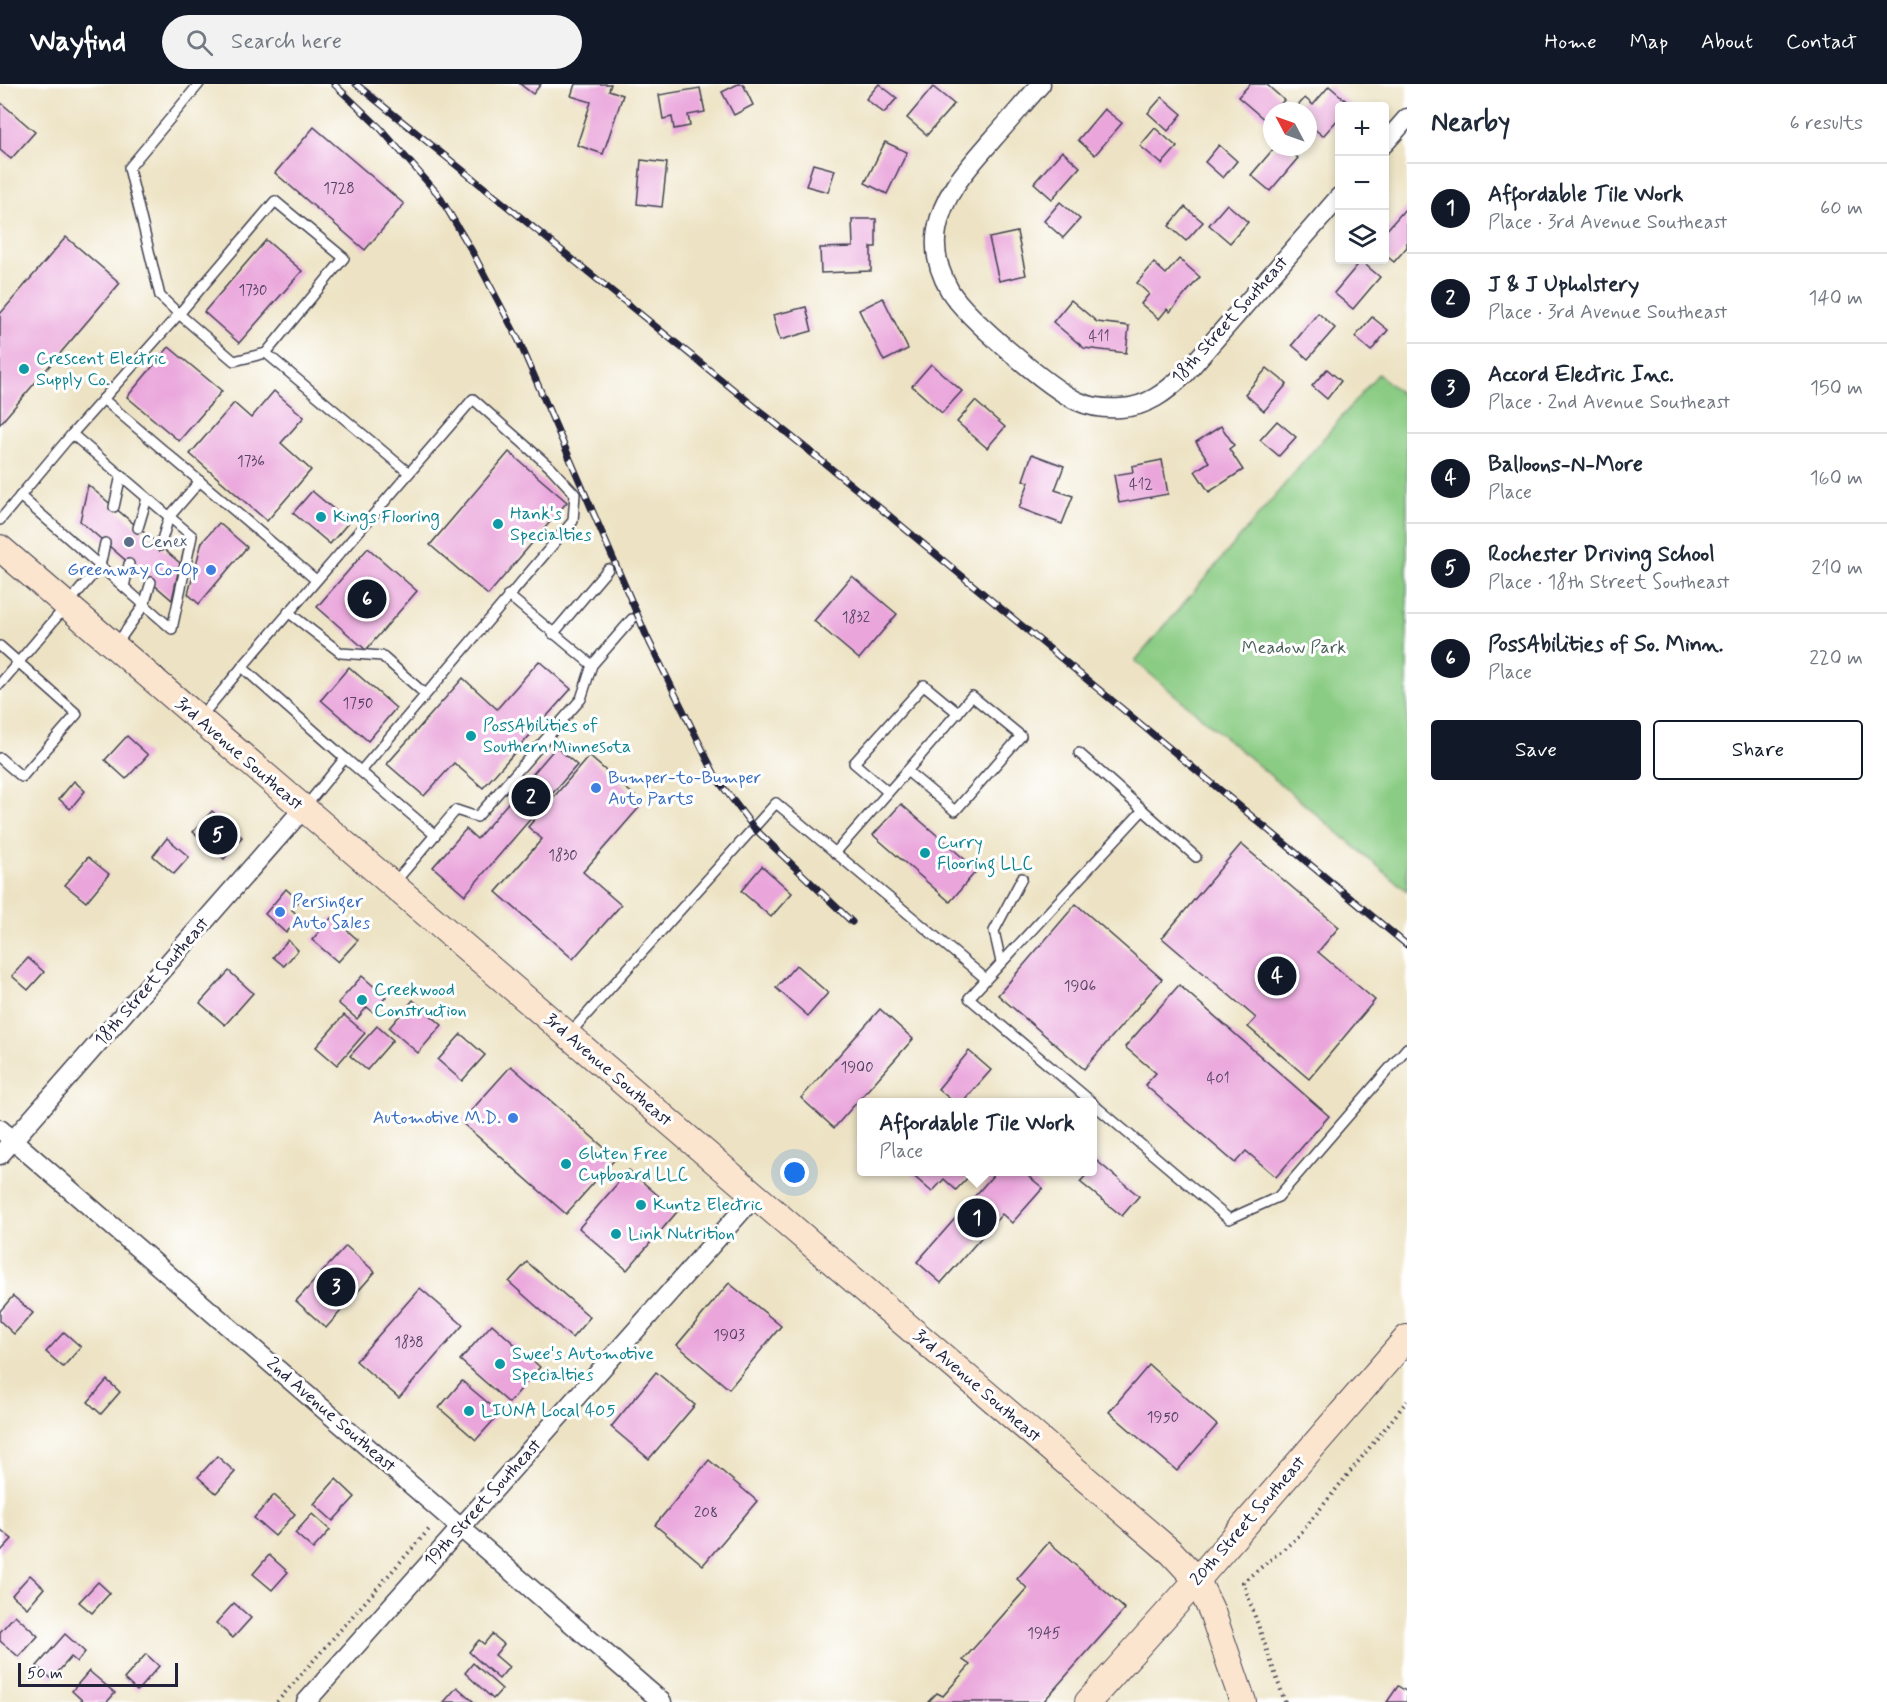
<!DOCTYPE html>
<html lang="en">
<head>
<meta charset="utf-8">
<style>
	:root { --surface:#fff; --page:#f2f2f3; --text:#1f2937; --muted:#747a83; --line:#e0e1e3; --accent:#111827 }
	body { margin:0; font-family:Mynerve,sans-serif; background:var(--page); color:var(--text) }
	.controls { position:absolute; right:18px; top:18px; display:grid; overflow:hidden; border-radius:6px; box-shadow:0 3px 9px #0003 }
	.controls button { width:54px; height:54px; display:grid; place-items:center; padding:0; border:0; border-bottom:2px solid var(--line); background:var(--surface); color:var(--text); font:30px sans-serif }
	.compass { position:absolute; left:1263px; top:18px; width:54px; height:54px; border-radius:50%; background:var(--surface); box-shadow:0 3px 9px #0003; rotate:311deg }
	.scale { position:absolute; left:18px; bottom:15px; width:160px; box-sizing:border-box; padding-left:6px; border:3px solid #22223b; border-top:0; font-size:16px; line-height:21px; white-space:nowrap; color:#22223b; -webkit-text-stroke:4px #fff; paint-order:stroke }
	.you { position:absolute; left:795px; top:1089px; width:21px; height:21px; margin:-15px; border:4px solid #fff; border-radius:50%; background:#1a73e8; box-shadow:0 0 0 9px #1a73e833 }
	.badge { display:grid; place-items:center; width:39px; height:39px; border-radius:50%; background:var(--accent); color:#fff; font-size:20px; font-weight:700 }
	.pin { position:absolute; translate:-50% -50%; border:3px solid #fff; box-shadow:0 2px 6px #0006 }
	.popup { position:absolute; left:857px; top:1014px; width:240px; height:78px; box-sizing:border-box; display:grid; place-content:center; border-radius:6px; background:var(--surface); filter:drop-shadow(0 2px 4px #0005); font-size:20px; white-space:nowrap; color:var(--muted) }
	.popup b { font-size:22px; color:var(--text) }
	.popup::after { content:''; position:absolute; left:50%; top:100%; margin-left:-12px; border:12px solid transparent; border-top-color:var(--surface) }
	.list { margin:0; padding:0; list-style:none }
	h2 { display:flex; justify-content:space-between; align-items:center; height:78px; margin:0; padding:0 24px; font-size:26px }
	h2 small { font-size:20px; font-weight:400; color:var(--muted) }
	.list li { display:grid; grid-template-columns:39px 1fr auto; gap:18px; align-items:center; box-sizing:border-box; height:90px; padding:0 24px; border-top:2px solid var(--line) }
	.list b { display:block; font-size:22px; white-space:nowrap }
	.list p { margin:0; font-size:20px; white-space:nowrap; color:var(--muted) }
	.list em { font-size:20px; font-style:normal; color:var(--muted) }
	.actions { display:flex; gap:12px; padding:18px 24px }
	.actions a { flex:1; padding:14px 0; border:2px solid var(--accent); border-radius:6px; text-align:center; font-size:21px; color:var(--accent) }
	.actions .main { background:var(--accent); color:#fff }
	.icon { flex:none; width:33px; height:33px; fill:none; stroke:currentColor; stroke-width:2; stroke-linecap:round; stroke-linejoin:round }
	.map { position:relative; flex:none; width:1407px; height:1618px; overflow:hidden }
	header { display:flex; align-items:center; gap:36px; box-sizing:border-box; height:84px; padding:0 30px; background:var(--accent); color:#fff }
	header strong { font-size:28px }
	nav { display:flex; gap:33px; margin-inline-start:auto; font-size:21px }
	.search { width:420px; height:54px; background:var(--page); display:flex; align-items:center; gap:15px; box-sizing:border-box; padding:0 21px; border-radius:33px; color:var(--muted); font-size:22px }
	main { display:flex }
	aside { flex:1; background:var(--surface) }
	.map>svg:first-child { display:block }
	.green { fill:#8bcc84; stroke:#567760; stroke-width:1.5 }
	.building { fill:#eaa6db }
	.lines { fill:none; stroke-linecap:round; stroke-linejoin:round }
	.lane-casing { stroke:#403f50; stroke-width:12 }
	.street-casing { stroke:#403f50; stroke-width:21 }
	.secondary-casing { stroke:#403f50; stroke-width:28 }
	.path { stroke:#403f50; stroke-width:4; stroke-dasharray:1.5 4.5; stroke-linecap:butt }
	.lane { stroke:#fff; stroke-width:9 }
	.street { stroke:#fff; stroke-width:18 }
	.secondary { stroke:#fce5cf; stroke-width:26 }
	.rail-casing { stroke:#22223b; stroke-width:7 }
	.rail { stroke:#fff; stroke-width:4.5; stroke-dasharray:14; stroke-linecap:butt }
	.culture-dot { fill:#0f9aa8; stroke:#fff; stroke-width:2 }
	.service-dot { fill:#5c6f8a; stroke:#fff; stroke-width:2 }
	.shop-dot { fill:#3f7fe0; stroke:#fff; stroke-width:2 }
	.labels { text-anchor:middle; dominant-baseline:central; stroke-width:6; stroke-linejoin:round; paint-order:stroke }
	.number-label { font-size:15px; fill:#544363 }
	.street-label { font-size:18px; fill:#22223b; stroke:#fff }
	.culture-label { font-size:18px; fill:#0d838f; stroke:#fff; text-anchor:start }
	.service-label { font-size:18px; fill:#4e5e75; stroke:#fff; text-anchor:start }
	.shop-label { font-size:18px; fill:#366cbe; stroke:#fff; text-anchor:end }
	.park-label { font-size:18px; fill:#475e55; stroke:#fff }
</style>
</head>
<body>
<header>
<strong>Wayfind</strong>
<div class="search"><svg class="icon" aria-label="search" viewBox="0 0 24 24"><circle cx="10" cy="10" r="6"/><path d="M15 15l6 6"/></svg>Search here</div>
<nav><a>Home</a><a>Map</a><a>About</a><a>Contact</a></nav>
</header>
<main>
<div class="map">
<svg width="1407" height="1618" viewBox="0 0 1407 1618">
	<rect width="100%" height="100%" fill="#fff"/>
	<filter id="ink" filterUnits="userSpaceOnUse"><feTurbulence type="fractalNoise" baseFrequency=".0167" numOctaves="2"/><feDisplacementMap in="SourceGraphic" scale="12" xChannelSelector="R" yChannelSelector="G"/><feConvolveMatrix kernelMatrix="1 2 1 2 8 2 1 2 1" color-interpolation-filters="sRGB"/></filter>
	<filter id="wash" filterUnits="userSpaceOnUse"><feTurbulence type="fractalNoise" baseFrequency=".008" numOctaves="4" result="noise"/><feDisplacementMap in="SourceGraphic" scale="24" xChannelSelector="R" yChannelSelector="G"/><feGaussianBlur stdDeviation="1.35" result="paint"/><feColorMatrix in="noise" values="0 0 0 0 0 0 0 0 0 0 0 0 0 0 0 0 0 1.4 0 .05"/><feComposite in="paint" operator="in"/></filter>
	<g filter="url(#wash)">
		<rect width="100%" height="100%" fill="#ede3c4"/>
		<polygon class="green" points="1378,290 1407,315 1407,807 1135,577"/>
		<g id="blocks">
			<g class="building">
				<polygon points="520,0 541,0 533,10"/>
				<polygon points="575,0 611,0 609,6 623,11 603,70 577,61 591,18 571,12"/>
				<polygon points="738,0 743,0 753,21 734,31 722,8"/>
				<polygon points="879,0 897,14 884,29 866,15"/>
				<polygon points="1250,0 1266,0 1284,16 1275,27 1272,27 1272,31 1266,37 1238,13"/>
				<polygon points="1329,2 1350,20 1348,22 1340,22 1340,33 1323,52 1308,40 1308,27 1293,27 1305,14 1313,21"/>
				<polygon points="933,3 954,20 927,51 907,34"/>
				<polygon points="700,4 705,28 688,31 690,42 674,45 672,33 663,35 659,11"/>
				<polygon points="1162,13 1182,30 1168,47 1148,29"/>
				<polygon points="0,18 35,48 11,75 0,66"/>
				<polygon points="1104,25 1122,39 1095,71 1078,56"/>
				<polygon points="314,43 404,120 365,166 275,89"/>
				<polygon points="1155,44 1177,63 1162,80 1140,62"/>
				<polygon points="885,58 907,68 887,110 865,99"/>
				<polygon points="1219,61 1237,77 1223,94 1205,78"/>
				<polygon points="1275,63 1286,63 1298,74 1270,107 1251,91"/>
				<polygon points="1062,67 1080,83 1052,115 1034,99"/>
				<polygon points="641,76 667,79 662,123 637,120"/>
				<polygon points="813,80 835,86 828,108 806,102"/>
				<polygon points="1060,118 1080,135 1063,154 1044,137"/>
				<polygon points="1227,120 1248,138 1230,159 1209,141"/>
				<polygon points="1185,123 1203,138 1186,157 1169,142"/>
				<polygon points="1407,123 1407,163 1394,178 1384,170 1384,149"/>
				<polygon points="852,135 876,135 876,163 871,163 871,187 821,189 820,164 853,163"/>
				<polygon points="1017,148 1026,191 999,197 989,154"/>
				<polygon points="66,153 120,199 0,340 0,230"/>
				<polygon points="266,156 302,187 239,259 204,228"/>
				<polygon points="1179,175 1200,193 1170,228 1167,225 1159,235 1141,220 1149,210 1137,199 1154,179 1166,190"/>
				<polygon points="1361,177 1380,193 1353,225 1334,209"/>
				<polygon points="883,214 908,265 884,277 859,226"/>
				<polygon points="1071,216 1097,238 1129,242 1126,269 1084,264 1053,238"/>
				<polygon points="806,223 812,247 780,256 773,231"/>
				<polygon points="1318,229 1335,244 1308,275 1292,261"/>
				<polygon points="1372,233 1388,246 1371,267 1355,253"/>
				<polygon points="169,263 222,307 179,357 127,313"/>
				<polygon points="931,280 962,307 942,329 912,302"/>
				<polygon points="1267,284 1287,300 1264,327 1245,310"/>
				<polygon points="1327,285 1341,297 1327,315 1312,302"/>
				<polygon points="274,307 304,333 281,359 311,386 267,437 190,370 234,319 251,334"/>
				<polygon points="975,317 1005,343 987,364 957,338"/>
				<polygon points="1277,337 1296,353 1279,372 1260,356"/>
				<polygon points="1221,342 1234,361 1229,365 1243,386 1209,408 1195,387 1209,378 1196,358"/>
				<polygon points="509,368 567,418 488,511 430,461"/>
				<polygon points="1032,370 1064,382 1055,406 1073,412 1062,440 1019,424 1029,398 1023,396"/>
				<polygon points="1162,376 1168,410 1119,419 1114,391 1133,388 1132,382"/>
				<polygon points="88,401 180,479 172,516 80,437"/>
				<polygon points="312,407 349,438 330,460 293,429"/>
				<polygon points="219,439 247,463 199,520 188,510 202,458"/>
				<polygon points="368,464 417,507 366,566 317,523"/>
				<polygon points="852,492 897,530 859,575 814,537"/>
				<polygon points="539,577 571,605 483,704 454,679 424,712 387,680 463,594 497,625"/>
				<polygon points="349,583 396,624 368,657 321,616"/>
				<polygon points="127,652 148,671 126,695 105,676"/>
				<polygon points="556,663 577,681 465,811 433,783 466,745 477,755"/>
				<polygon points="589,672 643,719 583,788 621,821 573,875 496,808 542,755 528,743"/>
				<polygon points="74,697 85,707 70,725 59,715"/>
				<polygon points="901,720 977,786 950,818 873,751"/>
				<polygon points="212,727 242,753 224,775 193,748"/>
				<polygon points="167,754 189,773 174,790 153,772"/>
				<polygon points="1241,760 1339,843 1318,868 1375,916 1309,995 1248,943 1256,934 1162,854"/>
				<polygon points="88,773 109,790 86,818 65,801"/>
				<polygon points="762,782 792,809 771,833 741,807"/>
				<polygon points="286,805 299,817 292,826 300,833 286,849 265,830"/>
				<polygon points="1076,820 1162,895 1084,985 998,911"/>
				<polygon points="332,833 358,856 338,878 312,856"/>
				<polygon points="288,856 298,866 284,882 273,873"/>
				<polygon points="28,874 44,888 28,906 12,892"/>
				<polygon points="796,881 828,909 808,932 776,904"/>
				<polygon points="229,887 253,909 225,941 200,919"/>
				<polygon points="362,892 386,913 373,928 367,923 357,935 338,919"/>
				<polygon points="1179,901 1329,1032 1276,1093 1246,1067 1235,1079 1145,1001 1156,989 1125,963"/>
				<polygon points="413,916 442,941 418,969 389,944"/>
				<polygon points="880,925 913,955 834,1044 801,1014"/>
				<polygon points="344,931 365,949 337,981 316,963"/>
				<polygon points="377,942 393,956 367,986 350,972"/>
				<polygon points="461,950 485,971 462,997 438,976"/>
				<polygon points="969,967 991,986 963,1018 954,1018 938,1005"/>
				<polygon points="511,982 616,1074 566,1130 461,1038"/>
				<polygon points="1097,1077 1139,1112 1122,1132 1080,1098 1089,1088 1092,1088 1092,1083"/>
				<polygon points="629,1086 677,1128 627,1186 579,1144"/>
				<polygon points="909,1088 973,1088 956,1106 944,1095 932,1108"/>
				<polygon points="996,1088 1023,1088 1043,1104 1012,1139 1002,1130 941,1199 917,1178"/>
				<polygon points="346,1162 375,1188 326,1244 296,1217"/>
				<polygon points="527,1178 590,1233 572,1254 509,1198"/>
				<polygon points="729,1199 781,1242 729,1305 677,1261"/>
				<polygon points="420,1204 463,1241 399,1314 356,1277"/>
				<polygon points="13,1212 33,1229 14,1250 0,1237 0,1227"/>
				<polygon points="492,1240 540,1283 509,1319 460,1276"/>
				<polygon points="64,1248 81,1263 63,1283 46,1268"/>
				<polygon points="1149,1281 1217,1341 1177,1387 1109,1328"/>
				<polygon points="656,1288 695,1321 649,1375 611,1343"/>
				<polygon points="107,1296 120,1308 101,1330 88,1318"/>
				<polygon points="462,1297 500,1329 476,1356 439,1324"/>
				<polygon points="217,1372 235,1388 216,1409 198,1393"/>
				<polygon points="709,1376 757,1417 703,1481 655,1441"/>
				<polygon points="336,1395 355,1413 333,1437 314,1420"/>
				<polygon points="274,1411 295,1430 275,1452 254,1434"/>
				<polygon points="312,1430 330,1446 313,1465 295,1449"/>
				<polygon points="0,1445 12,1455 0,1468"/>
				<polygon points="1049,1458 1125,1525 1043,1618 928,1618 937,1609 943,1612 970,1581 963,1576 1027,1504 1017,1495"/>
				<polygon points="269,1471 288,1488 272,1506 253,1490"/>
				<polygon points="30,1491 44,1504 27,1524 12,1511"/>
				<polygon points="98,1498 110,1509 92,1529 79,1518"/>
				<polygon points="234,1519 251,1534 233,1554 216,1539"/>
				<polygon points="15,1531 38,1552 19,1573 0,1557 0,1548"/>
				<polygon points="65,1550 85,1568 77,1578 71,1573 52,1595 37,1582"/>
				<polygon points="492,1550 504,1560 495,1571 509,1583 499,1595 469,1568 479,1556 484,1560"/>
				<polygon points="146,1570 159,1582 137,1607 124,1595"/>
				<polygon points="473,1579 502,1605 493,1615 465,1589"/>
				<polygon points="89,1587 115,1609 107,1618 84,1618 72,1607"/>
				<polygon points="1398,1602 1407,1608 1407,1618 1387,1618"/>
				<polygon points="457,1603 474,1618 444,1618"/>
			</g>
		</g>
	</g>
	<g filter="url(#ink)">
		<use href="#blocks" fill-opacity="0" stroke="#403f50" stroke-width="1.5"/>
		<g class="lines">
			<defs>
				<g id="lane">
					<polyline points="266,269 409,389"/>
					<polyline points="103,315 316,496"/>
					<polyline points="20,412 172,545 192,452 72,350"/>
					<polyline points="114,423 121,391"/>
					<polyline points="0,436 72,350 179,230 234,277 266,269 344,174 275,117 179,230 160,212 129,84 199,0"/>
					<polyline points="138,444 147,414"/>
					<polyline points="160,462 169,433 200,397"/>
					<polyline points="124,503 129,480"/>
					<polyline points="508,511 592,581"/>
					<polyline points="288,528 341,569 382,572 425,610"/>
					<polyline points="553,550 608,485"/>
					<polyline points="116,561 144,521 151,498"/>
					<polyline points="0,562 77,630 22,693 0,674"/>
					<polyline points="0,600 100,482 105,459"/>
					<polygon points="972,612 1021,652 955,727 907,687"/>
					<polyline points="200,634 242,583"/>
					<polyline points="1079,669 1143,726 969,914 1092,1018"/>
					<polyline points="345,674 242,583 473,315 551,384 575,410 573,437 361,687"/>
					<polyline points="888,708 854,679 924,601 958,629"/>
					<polyline points="305,723 345,674 435,751 456,726 477,733 581,615 592,581 632,535"/>
					<polyline points="1143,726 1196,773"/>
					<polyline points="835,769 907,687"/>
					<polyline points="394,799 435,751"/>
					<polyline points="1001,878 994,847 1022,794"/>
					<polyline points="570,949 776,719 986,895"/>
					<polyline points="1092,1019 1229,1135 1278,1113 1407,964"/>
				</g>
				<g id="street">
					<path d="M1041,0C1025,18 1009,37 993,55C969,83 943,109 937,146C933,168 939,188 950,207C967,234 1048,303 1077,317C1090,323 1107,325 1121,324C1147,323 1166,308 1184,291L1340,112"/>
					<polyline points="1384,60 1407,34"/>
					<polyline points="0,1045 662,1618"/>
					<polyline points="0,1071 303,725"/>
					<polyline points="306,1618 755,1112"/>
				</g>
				<g id="secondary">
					<polyline points="0,464 1172,1469 1197,1496 1212,1528 1243,1618"/>
					<polyline points="1088,1618 1197,1496 1407,1254"/>
				</g>
			</defs>
			<use href="#lane" class="lane-casing"/>
			<use href="#street" class="street-casing"/>
			<use href="#secondary" class="secondary-casing"/>
			<g class="path">
				<polyline points="277,1618 431,1443"/>
				<polyline points="1285,1618 1243,1498 1296,1455 1407,1317"/>
			</g>
			<use href="#lane" class="lane"/>
			<use href="#street" class="street"/>
			<use href="#secondary" class="secondary"/>
			<defs>
				<g id="rail">
					<polyline points="334,0 380,44 438,110 472,167 519,257 647,553 717,695 754,744 852,838"/>
					<polyline points="356,0 886,429 1407,861"/>
				</g>
			</defs>
			<use href="#rail" class="rail-casing"/>
			<use href="#rail" class="rail"/>
		</g>
	</g>
	<g class="culture-dot">
		<circle cx="24" cy="285" r="6"/>
		<circle cx="321" cy="433" r="6"/>
		<circle cx="498" cy="440" r="6"/>
		<circle cx="471" cy="652" r="6"/>
		<circle cx="925" cy="769" r="6"/>
		<circle cx="362" cy="916" r="6"/>
		<circle cx="566" cy="1080" r="6"/>
		<circle cx="641" cy="1121" r="6"/>
		<circle cx="616" cy="1150" r="6"/>
		<circle cx="500" cy="1280" r="6"/>
		<circle cx="469" cy="1327" r="6"/>
	</g>
	<circle class="service-dot" cx="129" cy="458" r="6"/>
	<g class="shop-dot">
		<circle cx="211" cy="486" r="6"/>
		<circle cx="596" cy="704" r="6"/>
		<circle cx="280" cy="828" r="6"/>
		<circle cx="513" cy="1034" r="6"/>
	</g>
	<g class="labels">
		<g class="number-label">
			<text x="339" y="105">1728</text>
			<text x="253" y="207">1730</text>
			<text x="1099" y="253">411</text>
			<text x="251" y="378">1736</text>
			<text x="1141" y="401">412</text>
			<text x="856" y="534">1832</text>
			<text x="358" y="620">1750</text>
			<text x="563" y="772">1830</text>
			<text x="1080" y="903">1906</text>
			<text x="857" y="984">1900</text>
			<text x="1218" y="995">401</text>
			<text x="729" y="1252">1903</text>
			<text x="409" y="1259">1838</text>
			<text x="1163" y="1334">1950</text>
			<text x="706" y="1429">208</text>
			<text x="1044" y="1550">1945</text>
		</g>
		<g class="street-label">
			<text transform="translate(1230 236) rotate(-48)">18th Street Southeast</text>
			<text transform="translate(239 670) rotate(41)">3rd Avenue Southeast</text>
			<text transform="translate(152 898) rotate(-49)">18th Street Southeast</text>
			<text transform="translate(608 986) rotate(41)">3rd Avenue Southeast</text>
			<text transform="translate(977 1302) rotate(41)">3rd Avenue Southeast</text>
			<text transform="translate(331 1331) rotate(41)">2nd Avenue Southeast</text>
			<text transform="translate(483 1419) rotate(-48)">19th Street Southeast</text>
			<text transform="translate(1248 1437) rotate(-49)">20th Street Southeast</text>
		</g>
		<g class="culture-label">
			<text x="36" y="275">Crescent Electric<tspan x="36" dy="21">Supply Co.</tspan></text>
			<text x="510" y="430">Hank's<tspan x="510" dy="21">Specialties</tspan></text>
			<text x="333" y="433">Kings Flooring</text>
			<text x="483" y="642">PossAbilities of<tspan x="483" dy="21">Southern Minnesota</tspan></text>
			<text x="937" y="759">Curry<tspan x="937" dy="21">Flooring LLC</tspan></text>
			<text x="374" y="906">Creekwood<tspan x="374" dy="21">Construction</tspan></text>
			<text x="578" y="1070">Gluten Free<tspan x="578" dy="21">Cupboard LLC</tspan></text>
			<text x="653" y="1121">Kuntz Electric</text>
			<text x="628" y="1150">Link Nutrition</text>
			<text x="512" y="1270">Swee's Automotive<tspan x="512" dy="21">Specialties</tspan></text>
			<text x="481" y="1327">LIUNA Local 405</text>
		</g>
		<g class="service-label">
			<text x="141" y="458">Cenex</text>
		</g>
		<g class="shop-label">
			<text x="199" y="486">Greenway Co-Op</text>
			<text x="608" y="694" text-anchor="start">Bumper-to-Bumper<tspan x="608" dy="21">Auto Parts</tspan></text>
			<text x="292" y="818" text-anchor="start">Persinger<tspan x="292" dy="21">Auto Sales</tspan></text>
			<text x="501" y="1034">Automotive M.D.</text>
		</g>
		<g class="park-label">
			<text x="1294" y="564">Meadow Park</text>
		</g>
	</g>
</svg>
<div class="controls">
<button>+</button>
<button>−</button>
<button><svg class="icon" aria-label="layers" viewBox="0 0 24 24"><path d="M12 4l9 5-9 5-9-5zM3 14l9 5 9-5"/></svg></button>
</div>
<svg class="compass" viewBox="-18 -18 36 36"><path d="M0-13l5 13h-10z" fill="#e53935"/><path d="M0 13l5-13h-10z" fill="#747a83"/></svg>
<div class="scale">50 m</div>
<div class="you"></div>
<div class="pin badge" style="left:977px;top:1134px">1</div>
<div class="popup"><b>Affordable Tile Work</b>Place</div>
<div class="pin badge" style="left:531px;top:713px">2</div>
<div class="pin badge" style="left:336px;top:1203px">3</div>
<div class="pin badge" style="left:1277px;top:892px">4</div>
<div class="pin badge" style="left:218px;top:751px">5</div>
<div class="pin badge" style="left:367px;top:515px">6</div>
</div>
<aside>
<h2>Nearby<small>6 results</small></h2>
<ul class="list">
<li><span class="badge">1</span><div><b>Affordable Tile Work</b><p>Place · 3rd Avenue Southeast</p></div><em>60 m</em></li>
<li><span class="badge">2</span><div><b>J &amp; J Upholstery</b><p>Place · 3rd Avenue Southeast</p></div><em>140 m</em></li>
<li><span class="badge">3</span><div><b>Accord Electric Inc.</b><p>Place · 2nd Avenue Southeast</p></div><em>150 m</em></li>
<li><span class="badge">4</span><div><b>Balloons-N-More</b><p>Place</p></div><em>160 m</em></li>
<li><span class="badge">5</span><div><b>Rochester Driving School</b><p>Place · 18th Street Southeast</p></div><em>210 m</em></li>
<li><span class="badge">6</span><div><b>PossAbilities of So. Minn.</b><p>Place</p></div><em>220 m</em></li>
</ul>
<div class="actions"><a class="main">Save</a><a>Share</a></div>
</aside>
</main>
</body>
</html>
